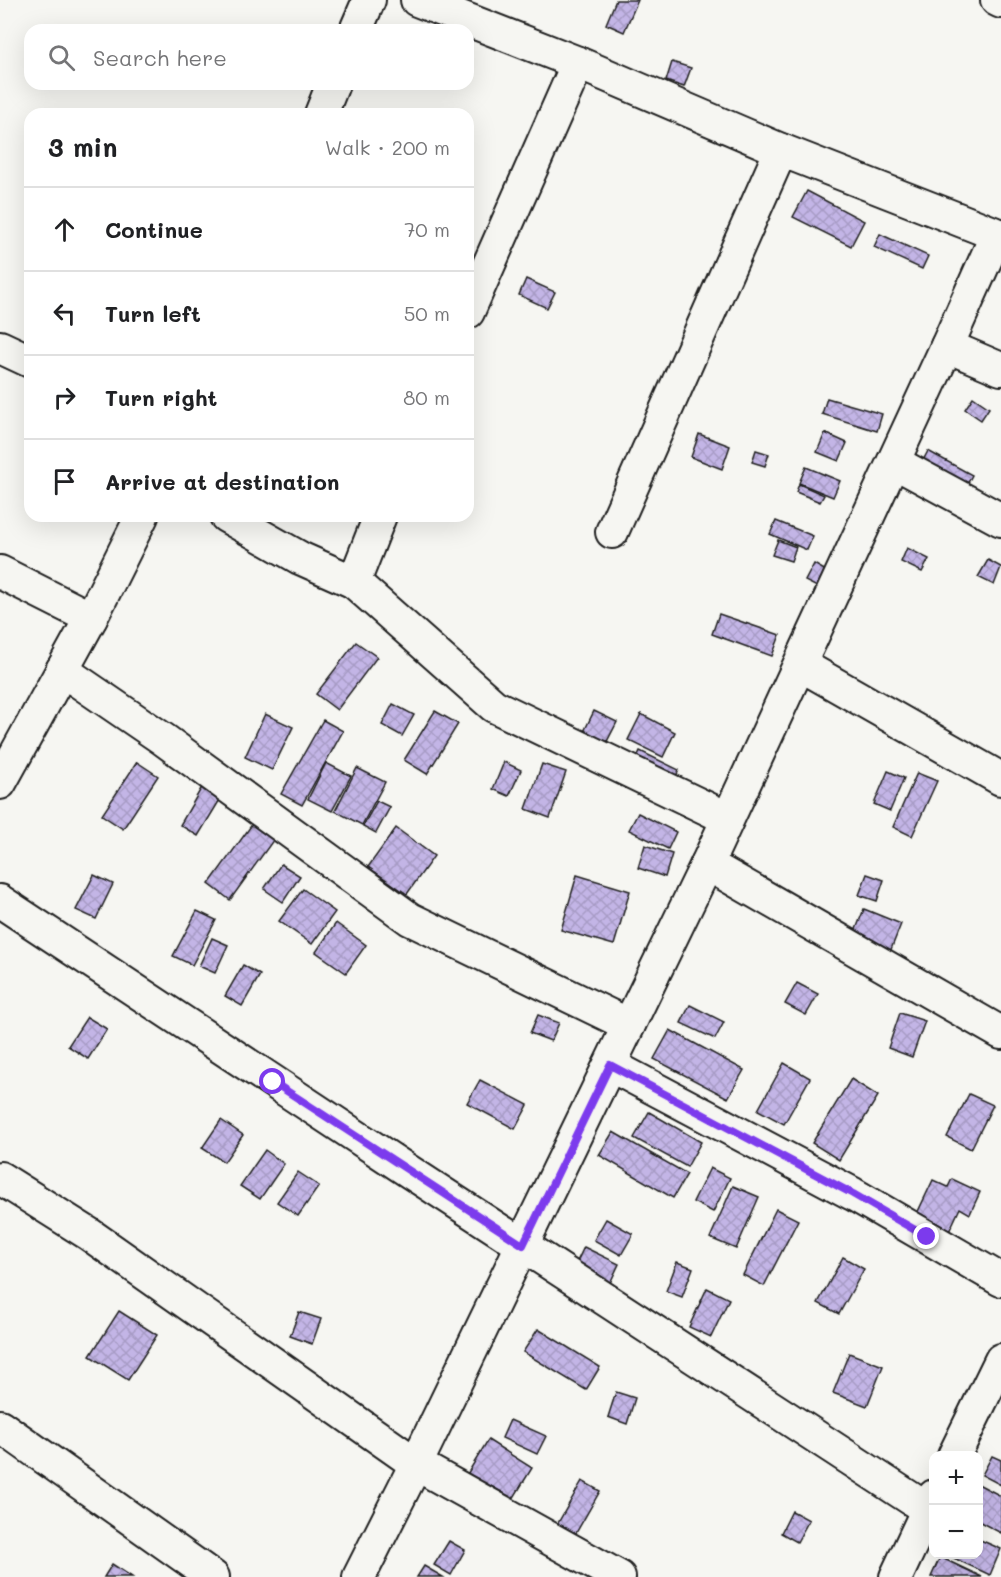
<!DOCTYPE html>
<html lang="en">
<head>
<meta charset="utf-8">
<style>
	:root { --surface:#fff; --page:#f2f2f2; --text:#202124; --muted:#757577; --line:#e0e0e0 }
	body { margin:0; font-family:Mali,sans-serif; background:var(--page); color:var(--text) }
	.controls { position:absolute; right:18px; bottom:18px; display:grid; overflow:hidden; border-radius:12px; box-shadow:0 6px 24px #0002 }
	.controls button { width:54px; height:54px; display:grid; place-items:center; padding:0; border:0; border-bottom:2px solid var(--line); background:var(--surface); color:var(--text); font:30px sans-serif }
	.stop { position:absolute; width:18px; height:18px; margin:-14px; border:4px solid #7c3aed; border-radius:50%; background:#fff }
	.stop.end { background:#7c3aed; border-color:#fff; box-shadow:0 2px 6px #0008 }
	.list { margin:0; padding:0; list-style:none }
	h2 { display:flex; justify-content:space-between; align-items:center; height:78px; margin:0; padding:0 24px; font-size:26px }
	h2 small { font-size:20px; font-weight:400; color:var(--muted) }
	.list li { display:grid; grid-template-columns:39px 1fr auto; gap:18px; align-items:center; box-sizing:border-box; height:84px; padding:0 24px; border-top:2px solid var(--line) }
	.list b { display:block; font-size:22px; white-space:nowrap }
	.list em { font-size:20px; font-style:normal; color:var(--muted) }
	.icon { flex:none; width:33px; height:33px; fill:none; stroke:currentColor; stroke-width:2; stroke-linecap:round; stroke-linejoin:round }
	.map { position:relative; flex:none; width:1001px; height:1577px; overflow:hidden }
	.search { position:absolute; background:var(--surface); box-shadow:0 6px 24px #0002; left:24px; top:24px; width:450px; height:66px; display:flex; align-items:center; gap:15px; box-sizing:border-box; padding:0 21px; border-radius:18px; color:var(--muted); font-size:22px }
	.panel { position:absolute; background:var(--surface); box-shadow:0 6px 24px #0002; left:24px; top:108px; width:450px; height:414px; border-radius:18px }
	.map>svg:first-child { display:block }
	.building { fill:url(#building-cross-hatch); stroke:#1c1c1c; stroke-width:1.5 }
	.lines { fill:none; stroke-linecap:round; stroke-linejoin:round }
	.street-casing { stroke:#1c1c1c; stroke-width:36 }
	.street { stroke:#f6f6f2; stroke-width:32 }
	.route { stroke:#7c3aed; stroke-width:8 }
</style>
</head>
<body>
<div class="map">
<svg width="1001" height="1577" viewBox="0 0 1001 1577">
	<defs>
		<pattern id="building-cross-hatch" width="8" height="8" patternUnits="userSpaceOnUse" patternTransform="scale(1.5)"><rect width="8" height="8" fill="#c3b5e6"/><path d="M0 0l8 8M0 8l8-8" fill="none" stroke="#a79bc5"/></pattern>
	</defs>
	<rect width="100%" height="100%" fill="#f6f6f2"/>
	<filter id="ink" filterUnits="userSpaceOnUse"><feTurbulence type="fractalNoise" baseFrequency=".0167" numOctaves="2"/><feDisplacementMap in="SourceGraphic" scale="12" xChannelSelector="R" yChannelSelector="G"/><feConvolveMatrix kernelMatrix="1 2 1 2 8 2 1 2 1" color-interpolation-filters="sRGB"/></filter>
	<g filter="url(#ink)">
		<g class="building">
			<polygon points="616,0 638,0 624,32 606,24"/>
			<polygon points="672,62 691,68 684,87 666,81"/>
			<polygon points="807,191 864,221 851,246 793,217"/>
			<polygon points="880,234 928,256 922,269 874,247"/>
			<polygon points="526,279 555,292 547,308 519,295"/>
			<polygon points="973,397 989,408 981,420 965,409"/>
			<polygon points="827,398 882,414 877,431 822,414"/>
			<polygon points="825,433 847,443 839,461 817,452"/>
			<polygon points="699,434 730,446 722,469 691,457"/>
			<polygon points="756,450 769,454 765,466 752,462"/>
			<polygon points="928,451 972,475 962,494 918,470"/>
			<polygon points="806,467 840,481 833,497 799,483"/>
			<polygon points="799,484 824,495 820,502 796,492"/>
			<polygon points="776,521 813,536 807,550 770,534"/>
			<polygon points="778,540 796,547 791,561 772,555"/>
			<polygon points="907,548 929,559 922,572 901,562"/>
			<polygon points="988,560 1001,567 994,585 978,577"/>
			<polygon points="814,564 828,572 819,588 805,581"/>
			<polygon points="719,614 780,635 772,656 712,634"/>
			<polygon points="356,642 377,657 337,710 316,694"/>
			<polygon points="393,704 414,715 402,736 382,725"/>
			<polygon points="435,711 458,724 427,774 404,760"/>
			<polygon points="594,711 617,722 601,753 579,742"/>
			<polygon points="265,714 293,727 272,770 245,757"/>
			<polygon points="641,714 675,732 663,757 628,740"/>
			<polygon points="323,720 343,731 302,805 281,794"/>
			<polygon points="640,751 679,770 672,785 633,766"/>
			<polygon points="137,762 158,776 123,829 102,815"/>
			<polygon points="504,762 521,770 509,796 493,789"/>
			<polygon points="326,763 351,776 332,811 308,799"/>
			<polygon points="542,764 566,772 550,818 526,809"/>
			<polygon points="357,768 385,782 362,825 335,811"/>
			<polygon points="888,771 904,778 890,811 874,804"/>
			<polygon points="917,773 937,781 912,836 893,827"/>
			<polygon points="202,787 221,798 198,836 180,825"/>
			<polygon points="377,801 390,807 376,833 363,826"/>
			<polygon points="638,813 676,832 668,849 629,830"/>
			<polygon points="253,823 274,839 230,900 209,884"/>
			<polygon points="396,828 434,856 407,894 368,867"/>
			<polygon points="645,845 672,854 665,877 638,868"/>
			<polygon points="281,864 300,876 283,902 264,889"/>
			<polygon points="867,874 884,880 877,901 859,895"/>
			<polygon points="94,875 113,884 96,919 76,910"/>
			<polygon points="577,875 630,891 614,945 561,930"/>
			<polygon points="303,889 335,912 312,944 279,921"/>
			<polygon points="864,909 901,924 890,952 853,937"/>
			<polygon points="197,911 216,920 192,965 173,956"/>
			<polygon points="336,923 366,945 346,973 316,952"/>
			<polygon points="212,938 228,945 215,973 199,966"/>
			<polygon points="243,965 260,975 242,1006 225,996"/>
			<polygon points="797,983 818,994 806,1015 785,1004"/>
			<polygon points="690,1005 724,1022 715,1039 681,1023"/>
			<polygon points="900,1013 925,1021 912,1057 888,1048"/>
			<polygon points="538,1015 559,1023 551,1041 530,1033"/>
			<polygon points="87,1017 107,1029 88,1059 68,1046"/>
			<polygon points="670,1030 744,1070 728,1098 654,1059"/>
			<polygon points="784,1063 810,1078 784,1124 758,1110"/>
			<polygon points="851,1079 878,1096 839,1160 812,1143"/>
			<polygon points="480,1080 528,1105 515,1129 467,1103"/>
			<polygon points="969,1094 993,1105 971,1149 947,1137"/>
			<polygon points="649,1112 701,1142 687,1167 634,1138"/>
			<polygon points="221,1120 243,1135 224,1162 202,1148"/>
			<polygon points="613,1132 687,1174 673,1198 599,1155"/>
			<polygon points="265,1150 284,1164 260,1199 240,1186"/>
			<polygon points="710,1168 730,1178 713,1212 693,1202"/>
			<polygon points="298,1172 319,1186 298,1216 277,1202"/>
			<polygon points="952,1179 980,1192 970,1214 960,1208 946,1238 913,1222 933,1180 948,1187"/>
			<polygon points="733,1186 759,1197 736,1249 710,1238"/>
			<polygon points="776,1209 798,1220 764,1286 743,1275"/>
			<polygon points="606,1219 633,1234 621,1255 594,1240"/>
			<polygon points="584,1247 619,1264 609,1285 574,1268"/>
			<polygon points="843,1257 864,1269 839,1314 818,1303"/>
			<polygon points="677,1262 693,1268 682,1297 666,1291"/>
			<polygon points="707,1288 729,1299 711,1337 689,1327"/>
			<polygon points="119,1311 157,1335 128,1380 90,1356"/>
			<polygon points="299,1312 321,1319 312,1344 290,1336"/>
			<polygon points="538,1329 600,1367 586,1390 523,1352"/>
			<polygon points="849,1353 883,1366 867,1406 833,1393"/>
			<polygon points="616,1392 635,1398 627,1424 608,1417"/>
			<polygon points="510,1420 546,1436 537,1454 502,1438"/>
			<polygon points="488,1440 532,1468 510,1504 466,1476"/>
			<polygon points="992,1456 1001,1460 1001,1485 982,1475"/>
			<polygon points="582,1481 600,1491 568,1547 550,1537"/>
			<polygon points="978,1484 1001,1496 1001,1533 978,1521"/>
			<polygon points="792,1511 809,1520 797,1542 781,1533"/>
			<polygon points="978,1539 1001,1549 990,1575 945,1554 978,1554"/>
			<polygon points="449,1541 465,1550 451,1575 434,1565"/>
			<polygon points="940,1557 982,1577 931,1577"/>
			<polygon points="112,1564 132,1577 104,1577"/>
			<polygon points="424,1566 443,1577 417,1577"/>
		</g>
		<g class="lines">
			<defs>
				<g id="street">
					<polyline points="417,0 578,63 781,150 1001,236"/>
					<polyline points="997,0 1001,2"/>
					<polyline points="356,30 369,0"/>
					<polyline points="321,114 333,84"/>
					<polyline points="468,312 578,63"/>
					<polyline points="947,346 1001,369"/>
					<polyline points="0,347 30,361"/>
					<polyline points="894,462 1001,520"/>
					<polyline points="226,516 300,558 354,582 380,516"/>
					<polyline points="612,532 781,150"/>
					<polyline points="0,572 91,618"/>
					<polyline points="354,582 494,706 727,818"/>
					<polyline points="801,665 1001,779"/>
					<polyline points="62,670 163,739 410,919 629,1025"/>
					<polyline points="0,783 91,618 142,516"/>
					<polyline points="707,864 1001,1033"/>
					<polyline points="0,901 410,1172 927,1509"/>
					<polyline points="610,1065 853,1194 1001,1280"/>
					<polyline points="0,1178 89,1234 416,1464 619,1577"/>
					<polyline points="0,1426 213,1577"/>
					<polyline points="954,1456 1001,1360"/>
					<polyline points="359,1577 416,1464 707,864 947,346 997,234"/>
					<polyline points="896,1577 934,1496"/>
				</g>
			</defs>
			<use href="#street" class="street-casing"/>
			<use href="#street" class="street"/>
		</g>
	</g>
	<g class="lines" filter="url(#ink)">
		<polyline class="route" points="273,1082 523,1245 610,1065 853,1194 927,1237"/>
	</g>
</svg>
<div class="controls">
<button>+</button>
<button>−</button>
</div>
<div class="stop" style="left:273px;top:1082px"></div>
<div class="stop end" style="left:927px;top:1237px"></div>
<div class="search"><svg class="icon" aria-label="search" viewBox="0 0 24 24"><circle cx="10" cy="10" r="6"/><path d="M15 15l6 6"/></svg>Search here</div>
<section class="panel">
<h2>3 min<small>Walk · 200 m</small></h2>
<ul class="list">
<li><svg class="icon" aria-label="ahead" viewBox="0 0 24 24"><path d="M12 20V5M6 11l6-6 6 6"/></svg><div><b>Continue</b></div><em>70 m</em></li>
<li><svg class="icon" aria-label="left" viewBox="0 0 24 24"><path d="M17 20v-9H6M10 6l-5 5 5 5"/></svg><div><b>Turn left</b></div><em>50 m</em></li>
<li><svg class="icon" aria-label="right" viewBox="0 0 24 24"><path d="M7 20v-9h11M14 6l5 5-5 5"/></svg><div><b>Turn right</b></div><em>80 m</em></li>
<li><svg class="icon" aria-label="arrive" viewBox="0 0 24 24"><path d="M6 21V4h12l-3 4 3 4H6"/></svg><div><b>Arrive at destination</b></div></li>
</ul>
</section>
</div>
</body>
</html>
